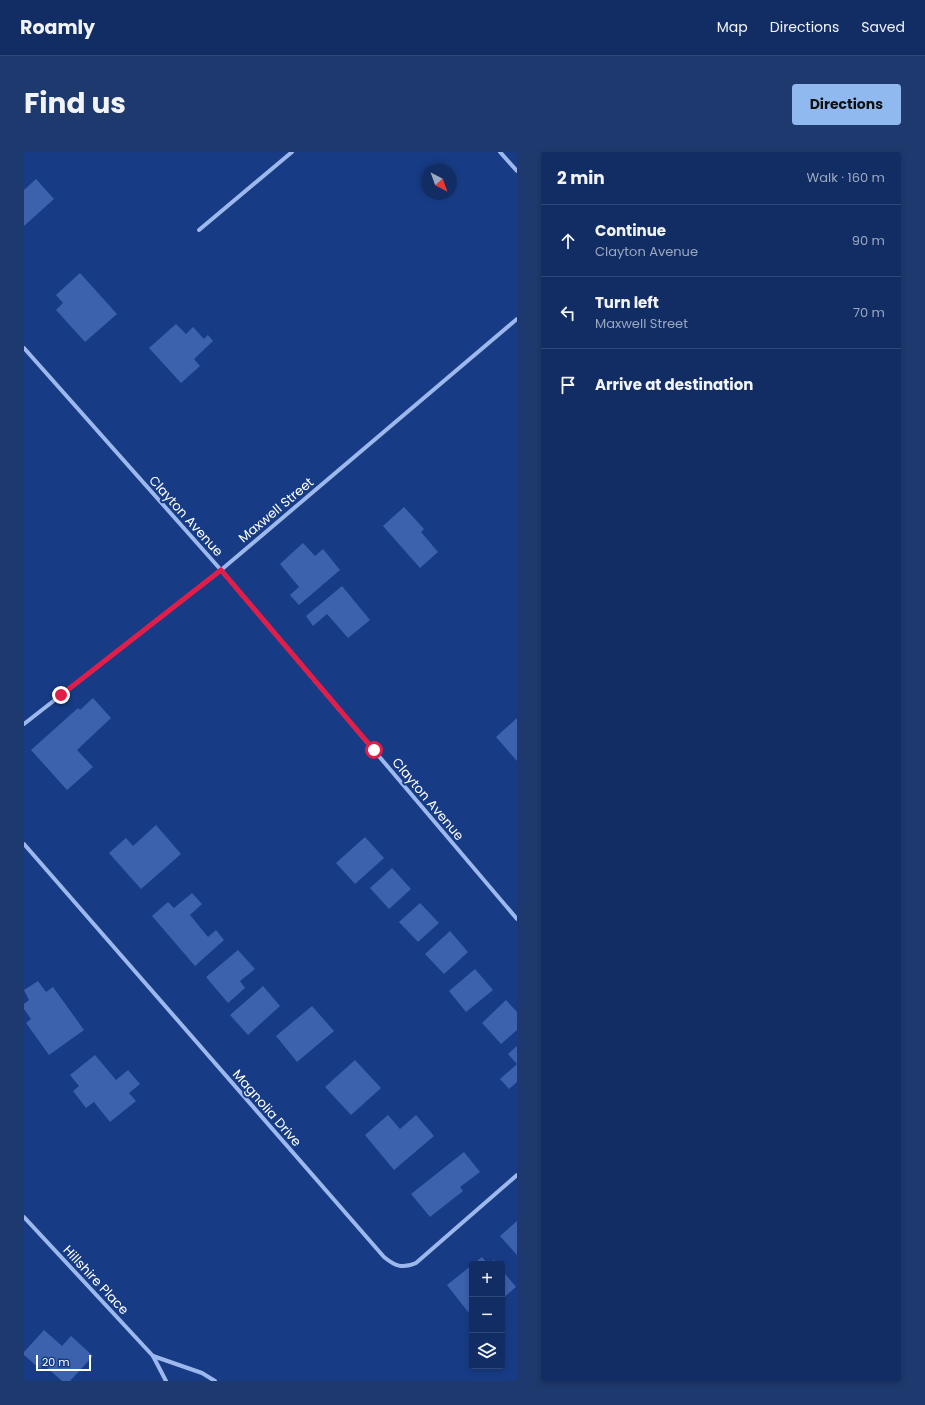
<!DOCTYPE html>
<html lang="en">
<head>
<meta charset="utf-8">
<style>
	:root { --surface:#112d64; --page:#1e396d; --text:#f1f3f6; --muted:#9ca8bf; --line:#304978; --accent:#90b9f0 }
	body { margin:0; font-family:Poppins,sans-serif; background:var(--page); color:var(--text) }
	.controls { position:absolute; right:12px; bottom:12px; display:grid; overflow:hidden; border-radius:4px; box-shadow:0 2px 6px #0003 }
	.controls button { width:36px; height:36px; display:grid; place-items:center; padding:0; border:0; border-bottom:1px solid var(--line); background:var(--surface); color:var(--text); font:20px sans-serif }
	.compass { position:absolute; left:397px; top:12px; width:36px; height:36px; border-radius:50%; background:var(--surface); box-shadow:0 2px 6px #0003; rotate:139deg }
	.scale { position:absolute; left:12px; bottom:10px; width:55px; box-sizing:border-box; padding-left:4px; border:2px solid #fff; border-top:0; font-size:11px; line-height:14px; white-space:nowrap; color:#fff; -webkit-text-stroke:3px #173c85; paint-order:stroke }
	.stop { position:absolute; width:12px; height:12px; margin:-9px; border:3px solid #e11d48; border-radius:50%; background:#fff }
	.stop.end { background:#e11d48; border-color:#fff; box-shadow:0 1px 4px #0008 }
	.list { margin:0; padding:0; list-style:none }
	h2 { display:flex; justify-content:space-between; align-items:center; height:52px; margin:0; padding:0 16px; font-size:17px }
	h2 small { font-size:13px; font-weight:400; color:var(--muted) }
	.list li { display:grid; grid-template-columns:26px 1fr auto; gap:12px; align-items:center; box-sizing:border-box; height:72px; padding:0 16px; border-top:1px solid var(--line) }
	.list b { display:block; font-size:15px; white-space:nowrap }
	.list p { margin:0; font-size:13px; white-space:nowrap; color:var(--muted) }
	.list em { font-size:13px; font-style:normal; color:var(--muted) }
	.icon { flex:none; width:22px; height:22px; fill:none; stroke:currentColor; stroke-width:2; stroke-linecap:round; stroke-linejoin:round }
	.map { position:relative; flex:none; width:493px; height:1229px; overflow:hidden; border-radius:4px }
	header { display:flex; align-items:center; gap:24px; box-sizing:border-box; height:56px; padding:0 20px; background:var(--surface); border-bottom:1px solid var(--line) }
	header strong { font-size:19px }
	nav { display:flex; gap:22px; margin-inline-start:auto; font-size:14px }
	.intro { display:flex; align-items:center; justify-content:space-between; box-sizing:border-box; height:96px; padding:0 24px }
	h1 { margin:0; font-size:28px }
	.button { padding:10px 18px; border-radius:4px; background:var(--accent); color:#111; font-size:14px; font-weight:700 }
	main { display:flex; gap:24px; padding:0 24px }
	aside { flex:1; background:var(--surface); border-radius:4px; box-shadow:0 2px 6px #0003 }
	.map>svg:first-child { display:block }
	.building { fill:#3c62ad }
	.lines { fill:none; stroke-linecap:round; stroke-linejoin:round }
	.street { stroke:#9db8ed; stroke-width:4 }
	.route { stroke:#e11d48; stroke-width:5 }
	.labels { text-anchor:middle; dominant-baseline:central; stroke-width:4; stroke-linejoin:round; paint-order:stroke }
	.street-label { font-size:13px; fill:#fff; stroke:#173c85 }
</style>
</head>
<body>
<header>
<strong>Roamly</strong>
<nav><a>Map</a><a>Directions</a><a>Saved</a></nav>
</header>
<div class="intro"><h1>Find us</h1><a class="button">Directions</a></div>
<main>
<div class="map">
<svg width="493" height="1229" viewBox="0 0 493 1229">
	<rect width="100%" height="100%" fill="#173c85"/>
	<g class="building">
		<polygon points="12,27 30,47 0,74 0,38"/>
		<polygon points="56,121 93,162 61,190 32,158 39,151 32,143"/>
		<polygon points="152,172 162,182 169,175 180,187 184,183 189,189 170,207 176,214 157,231 125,196"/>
		<polygon points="380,355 400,377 397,380 414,400 396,416 359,374"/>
		<polygon points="279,391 291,404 299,397 316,418 275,453 266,443 275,435 256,412"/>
		<polygon points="318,434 346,468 324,486 303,462 289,474 282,464"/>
		<polygon points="69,546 87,566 53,598 69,615 43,638 7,598 54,556 56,558"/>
		<polygon points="493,566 493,609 472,585"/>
		<polygon points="132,673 157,702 117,737 85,701 102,686 109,694"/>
		<polygon points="341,685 360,706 331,732 312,711"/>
		<polygon points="368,716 387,737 365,757 346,736"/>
		<polygon points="168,741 178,752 166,763 184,785 192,778 200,788 171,814 128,764 144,750 150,756"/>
		<polygon points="396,751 415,771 394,790 375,770"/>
		<polygon points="426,779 444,800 420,822 401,802"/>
		<polygon points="214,798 231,817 216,829 221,836 204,851 182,825"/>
		<polygon points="451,817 469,838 442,860 425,839"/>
		<polygon points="14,829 22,840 29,835 60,878 25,903 2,871 7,867 0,857 0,852 5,848 0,838"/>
		<polygon points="239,834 256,854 224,883 206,863"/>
		<polygon points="482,848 493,860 493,878 477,892 458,871"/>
		<polygon points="288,854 310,879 273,910 252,884"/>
		<polygon points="493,894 493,930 485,937 476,927 493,912 484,902"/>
		<polygon points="71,903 92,928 104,918 116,932 105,941 112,949 86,970 70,950 62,956 49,939 55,934 46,923"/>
		<polygon points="331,908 357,936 327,963 301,935"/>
		<polygon points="364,963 376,977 392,963 410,984 370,1018 341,983"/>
		<polygon points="440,1000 456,1020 436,1035 439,1039 406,1065 387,1042"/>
		<polygon points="493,1069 493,1103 476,1084"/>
		<polygon points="458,1105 464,1112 470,1108 473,1112 449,1112"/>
		<polygon points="448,1113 448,1156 444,1160 423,1133"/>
		<polygon points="478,1118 492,1135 478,1147"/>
		<polygon points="20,1178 38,1194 47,1184 69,1204 46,1229 38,1229 20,1213 16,1217 0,1203 0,1200"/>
	</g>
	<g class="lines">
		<g class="street">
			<polyline points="476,0 493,19"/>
			<polyline points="175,78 268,0"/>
			<polyline points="0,196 197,418 493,767"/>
			<polyline points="0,572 197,418 493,167"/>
			<path d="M0,692L360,1105C371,1114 378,1117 392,1111L493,1023"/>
			<polyline points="0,1065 129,1204 142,1229"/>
			<polyline points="129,1204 178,1221 191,1229"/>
		</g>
	</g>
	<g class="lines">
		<polyline class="route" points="37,543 197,418 350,598"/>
	</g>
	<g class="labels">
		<g class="street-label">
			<text transform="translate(252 358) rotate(-40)">Maxwell Street</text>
			<text transform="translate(162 364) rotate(48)">Clayton Avenue</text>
			<text transform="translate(404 647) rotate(50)">Clayton Avenue</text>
			<text transform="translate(243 956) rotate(49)">Magnolia Drive</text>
			<text transform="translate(72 1128) rotate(47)">Hillshire Place</text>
		</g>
	</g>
</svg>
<div class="controls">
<button>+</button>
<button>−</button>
<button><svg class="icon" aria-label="layers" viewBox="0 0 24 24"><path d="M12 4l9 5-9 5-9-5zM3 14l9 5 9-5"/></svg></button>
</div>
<svg class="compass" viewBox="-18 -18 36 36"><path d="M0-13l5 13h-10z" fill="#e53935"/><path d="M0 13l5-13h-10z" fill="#9ca8bf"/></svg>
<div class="scale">20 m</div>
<div class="stop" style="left:350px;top:598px"></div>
<div class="stop end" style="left:37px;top:543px"></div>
</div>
<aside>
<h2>2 min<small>Walk · 160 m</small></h2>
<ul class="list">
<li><svg class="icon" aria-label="ahead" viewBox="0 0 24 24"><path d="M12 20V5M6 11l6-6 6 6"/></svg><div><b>Continue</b><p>Clayton Avenue</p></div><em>90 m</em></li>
<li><svg class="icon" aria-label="left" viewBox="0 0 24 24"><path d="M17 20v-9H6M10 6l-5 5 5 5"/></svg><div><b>Turn left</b><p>Maxwell Street</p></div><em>70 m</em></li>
<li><svg class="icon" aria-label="arrive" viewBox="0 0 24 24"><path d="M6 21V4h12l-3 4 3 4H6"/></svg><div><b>Arrive at destination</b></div></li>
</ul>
</aside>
</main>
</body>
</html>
